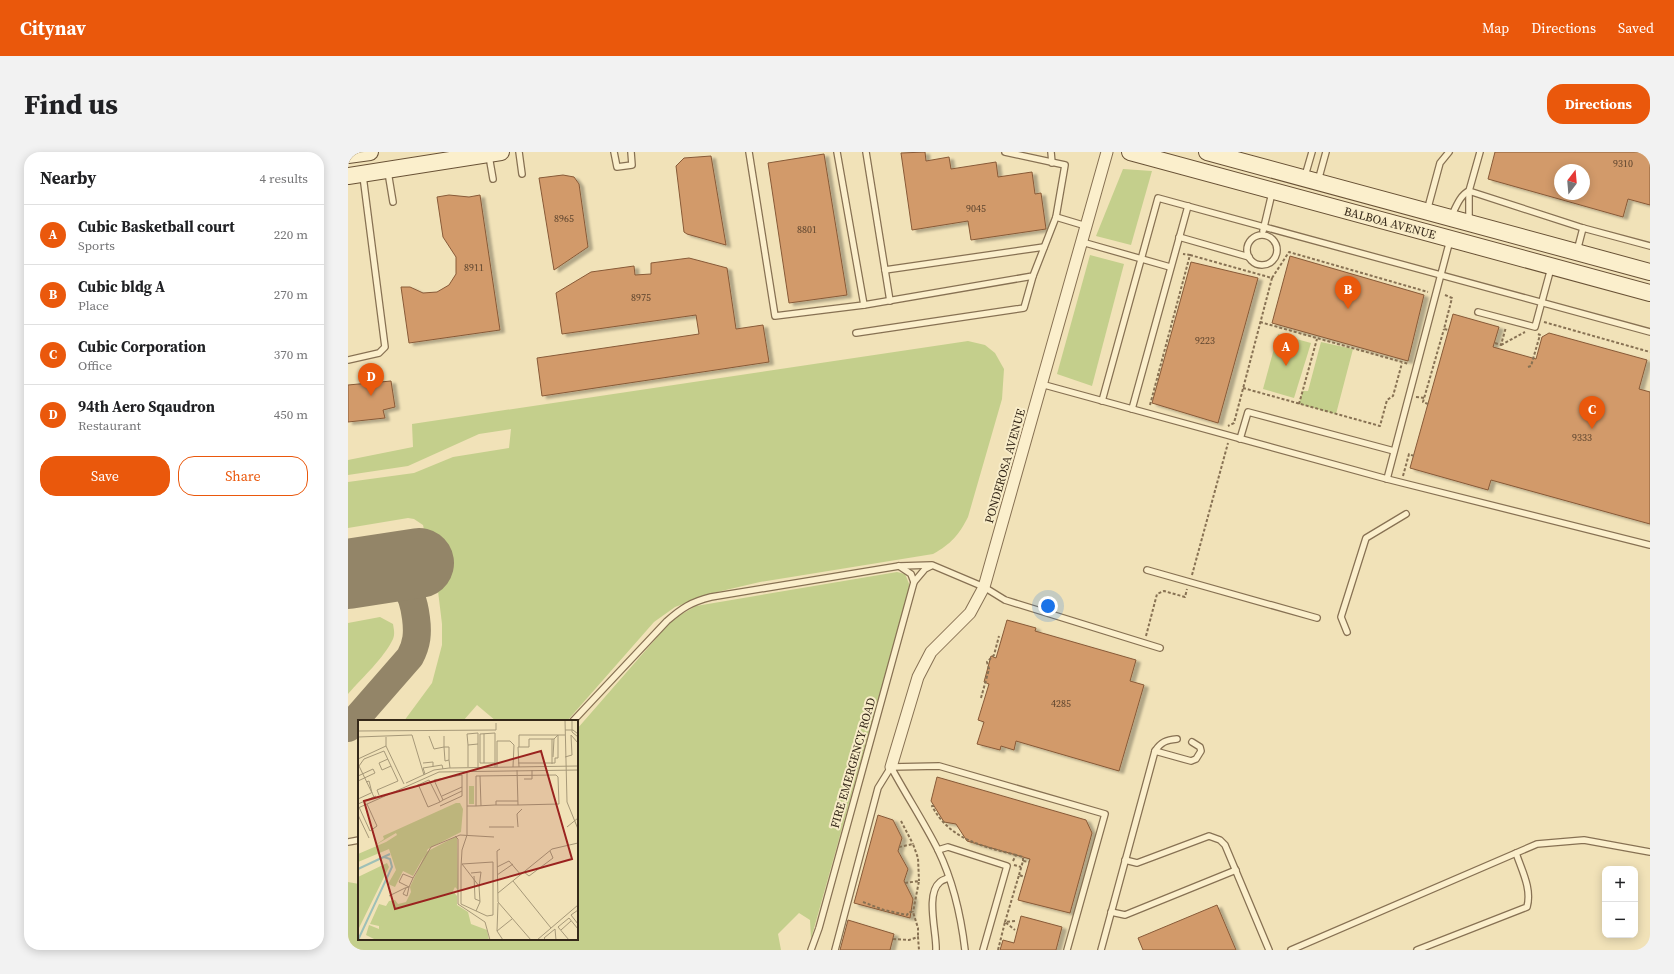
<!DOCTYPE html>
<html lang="en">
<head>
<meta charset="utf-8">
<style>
	:root { --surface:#fff; --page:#f2f2f2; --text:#202124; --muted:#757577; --line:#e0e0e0; --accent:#ea580c }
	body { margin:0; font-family:"Source Serif 4",serif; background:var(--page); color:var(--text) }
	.controls { position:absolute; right:12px; bottom:12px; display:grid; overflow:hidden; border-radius:8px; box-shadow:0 2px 10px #0003 }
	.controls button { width:36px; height:36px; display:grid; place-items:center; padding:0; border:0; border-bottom:1px solid var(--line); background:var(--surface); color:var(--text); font:20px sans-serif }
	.compass { position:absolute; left:1206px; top:12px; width:36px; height:36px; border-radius:50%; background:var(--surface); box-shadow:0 2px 10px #0003; rotate:16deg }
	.you { position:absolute; left:700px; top:454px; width:14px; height:14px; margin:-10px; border:3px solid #fff; border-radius:50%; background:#1a73e8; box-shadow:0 0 0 6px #1a73e833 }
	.badge { display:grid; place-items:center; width:26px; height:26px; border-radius:50%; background:var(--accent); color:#fff; font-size:13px; font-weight:700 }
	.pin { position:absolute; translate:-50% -33px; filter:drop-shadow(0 1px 2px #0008) }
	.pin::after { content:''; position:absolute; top:21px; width:14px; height:12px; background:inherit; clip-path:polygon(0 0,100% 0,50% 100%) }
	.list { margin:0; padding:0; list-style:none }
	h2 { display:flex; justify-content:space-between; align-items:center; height:52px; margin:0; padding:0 16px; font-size:17px }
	h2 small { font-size:13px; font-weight:400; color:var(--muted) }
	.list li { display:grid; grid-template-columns:26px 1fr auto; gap:12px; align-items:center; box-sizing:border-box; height:60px; padding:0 16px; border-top:1px solid var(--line) }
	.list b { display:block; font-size:15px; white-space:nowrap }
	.list p { margin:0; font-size:13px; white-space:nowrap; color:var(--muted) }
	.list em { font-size:13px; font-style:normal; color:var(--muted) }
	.actions { display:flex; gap:8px; padding:12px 16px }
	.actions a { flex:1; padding:9px 0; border:1px solid var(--accent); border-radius:16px; text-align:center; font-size:14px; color:var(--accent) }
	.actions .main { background:var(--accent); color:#fff }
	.map { position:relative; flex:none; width:1302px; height:798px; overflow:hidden; border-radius:16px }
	header { display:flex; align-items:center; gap:24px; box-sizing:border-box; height:56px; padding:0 20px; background:var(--accent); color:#fff }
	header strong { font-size:19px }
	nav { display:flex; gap:22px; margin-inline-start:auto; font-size:14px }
	.intro { display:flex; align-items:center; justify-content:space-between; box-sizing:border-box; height:96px; padding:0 24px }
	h1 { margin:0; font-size:28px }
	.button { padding:10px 18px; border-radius:16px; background:var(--accent); color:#fff; font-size:14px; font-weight:700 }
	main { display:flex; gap:24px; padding:0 24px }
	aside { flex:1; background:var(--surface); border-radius:16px; box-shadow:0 2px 10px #0003 }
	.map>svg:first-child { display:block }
	.green { fill:#c4cf8c }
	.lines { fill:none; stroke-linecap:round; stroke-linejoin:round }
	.taxiway { stroke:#938568; stroke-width:28 }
	.runway { stroke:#938568; stroke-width:70 }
	.building { fill:#d29a6b; stroke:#885a37; fill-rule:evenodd; filter:url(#shadow) }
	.lane-casing { stroke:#877153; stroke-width:8 }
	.street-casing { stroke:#877153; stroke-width:13 }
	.secondary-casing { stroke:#695236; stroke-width:18 }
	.path { stroke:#877153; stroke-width:2; stroke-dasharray:3 2; stroke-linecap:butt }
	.lane { stroke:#fbefcc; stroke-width:5.5 }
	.street { stroke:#fbefcc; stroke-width:11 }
	.secondary { stroke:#fbefcc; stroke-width:16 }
	.labels { text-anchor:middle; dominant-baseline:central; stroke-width:4; stroke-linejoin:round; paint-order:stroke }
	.number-label { font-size:10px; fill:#5c442e }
	.street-label { font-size:12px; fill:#352819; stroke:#f8ecc8 }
	.inset-river { fill:none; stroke:#9ec0b7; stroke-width:2 }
	.inset-road { fill:none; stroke:#a69878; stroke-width:1 }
	.view { fill:#9a231f; fill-opacity:0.15; stroke:#9a231f; stroke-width:2 }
	.inset-edge { fill:none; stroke:#352819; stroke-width:2 }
</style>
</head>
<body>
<header>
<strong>Citynav</strong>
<nav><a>Map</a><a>Directions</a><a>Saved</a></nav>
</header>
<div class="intro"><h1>Find us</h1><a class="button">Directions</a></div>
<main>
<aside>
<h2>Nearby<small>4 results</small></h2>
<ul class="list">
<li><span class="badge">A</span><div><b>Cubic Basketball court</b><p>Sports</p></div><em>220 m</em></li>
<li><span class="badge">B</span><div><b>Cubic bldg A</b><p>Place</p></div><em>270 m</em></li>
<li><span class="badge">C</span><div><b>Cubic Corporation</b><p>Office</p></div><em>370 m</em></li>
<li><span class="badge">D</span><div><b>94th Aero Sqaudron</b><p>Restaurant</p></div><em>450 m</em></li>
</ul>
<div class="actions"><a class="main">Save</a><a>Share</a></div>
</aside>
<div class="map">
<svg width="1302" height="798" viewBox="0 0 1302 798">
	<defs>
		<filter id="shadow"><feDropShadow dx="4.5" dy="2.5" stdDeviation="1" flood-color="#0004"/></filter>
	</defs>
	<rect width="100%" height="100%" fill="#f1e2b8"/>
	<g class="green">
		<polygon points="775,17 804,19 783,93 748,84"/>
		<polygon points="742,103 776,112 744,234 709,222"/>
		<polygon points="930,182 963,191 946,246 915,237"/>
		<path d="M620,189L637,193L647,201L656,217L654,247L620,365C611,383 603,392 585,402L412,430L369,440L327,455L306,470L219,569H148L129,553L115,569H56L84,531L94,493V472L90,439L75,373L66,367L60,366L0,376V330L66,321L105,305L161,296L163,277L131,282L60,314L0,323V308L65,295L64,272Z"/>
		<polygon points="973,190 1005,197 988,262 951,252 955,239 960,239"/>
		<polygon points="549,420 557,422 562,434 463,787 462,768 451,761 430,782 433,798 0,798 0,730 11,732 11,787 229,787 229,577 325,467 348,454"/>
		<path d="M32,465L45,472C46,478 47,482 45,487C36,506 14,526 0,542V471Z"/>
	</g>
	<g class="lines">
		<path class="taxiway" d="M0,576L62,505C69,492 70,481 68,466C64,434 54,425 24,418"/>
		<polyline class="runway" points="0,422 71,411"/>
	</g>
	<g class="building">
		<polygon points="577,0 578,9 601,5 603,17 648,10 650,25 684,20 687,42 693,41 698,77 623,88 620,69 564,78 553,1"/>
		<path d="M1147,0H1302V53L1280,47L1275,65L1140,27ZM1212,18H1236V42H1212Z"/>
		<polygon points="476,2 499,143 441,151 420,11"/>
		<polygon points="363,4 378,93 339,82 336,80 328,14 336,6"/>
		<polygon points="215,23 226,25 231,32 240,95 206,118 191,26"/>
		<polygon points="101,43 121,45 132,43 152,178 61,191 53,135 62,135 75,141 89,140 101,133 108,122 108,105 95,85 89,45"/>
		<polygon points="942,104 1076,143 1060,209 924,171"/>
		<polygon points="341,106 379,116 388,177 415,173 421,210 194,244 189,206 351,182 348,163 214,182 208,141 243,120 286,114 287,123 303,122 303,111"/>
		<polygon points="843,110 910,126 870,271 804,251"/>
		<polygon points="1105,162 1151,175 1145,195 1188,207 1194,185 1201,181 1299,208 1291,237 1302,240 1302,372 1143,328 1140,338 1062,316"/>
		<polygon points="43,229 47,255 35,258 37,266 0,270 0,233"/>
		<polygon points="659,468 688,476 687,479 788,508 782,529 796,533 771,619 668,589 666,598 653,594 652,598 629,592 636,570 630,568 641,532 636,530 643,504 648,506"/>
		<polygon points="589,625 738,668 744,681 722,761 670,748 682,707 619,689 608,672 596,670 583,649"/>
		<polygon points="530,663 545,668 554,686 550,699 560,717 556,729 565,747 562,766 506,751"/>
		<polygon points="869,753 888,798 795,798 790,786"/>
		<polygon points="673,764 714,775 708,798 652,798 655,788 666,791"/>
		<polygon points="500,768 546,782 542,798 492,798"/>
	</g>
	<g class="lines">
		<defs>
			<g id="lane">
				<polyline points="171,0 174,22"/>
				<polyline points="266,0 269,15 284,13 283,0"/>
				<polyline points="401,0 427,164 516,153"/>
				<polyline points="489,0 516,153 685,124 708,65 717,13 657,0"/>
				<polyline points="518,0 542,149"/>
				<polyline points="703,0 704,11"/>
				<polyline points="141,4 145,27"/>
				<polyline points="40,20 45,50"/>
				<polyline points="957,24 964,0"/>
				<polyline points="970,29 978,0"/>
				<polyline points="1079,59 1092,11 1101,0"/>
				<polyline points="708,65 738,74"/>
				<path d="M1103,65C1108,55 1112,43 1121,39L1235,76L1302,94"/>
				<polyline points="1121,70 1121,39 1132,0"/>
				<polyline points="915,79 924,41"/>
				<circle cx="914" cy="98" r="15"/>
				<polyline points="831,85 901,105"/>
				<polyline points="734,90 822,115"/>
				<polyline points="1229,99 1235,76"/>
				<polyline points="537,118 696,95"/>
				<polyline points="1130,160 1187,175 1203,116"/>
				<polyline points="508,181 676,156 685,124"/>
				<polyline points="0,208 31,201 37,195 15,24"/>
				<polyline points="693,232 1039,327 1302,393"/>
				<polyline points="754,249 810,46 1302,180"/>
				<polyline points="784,257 840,54"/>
				<polyline points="892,287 900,260 1046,299"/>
				<polyline points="1039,327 1102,88"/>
				<polyline points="799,418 969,466"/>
				<polyline points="566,430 577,417 583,414"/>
				<polyline points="999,480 993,465 1018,386 1058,362"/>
				<path d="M225,569L319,469C334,456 343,450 363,445L551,414L584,413L636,435L657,448L812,496"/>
				<polyline points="807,599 843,609 848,607 853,599 852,595 844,590"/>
				<polyline points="543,615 591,614 757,662 719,798"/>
				<path d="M543,615C558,643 576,670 590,698C605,729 613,764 617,798"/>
				<polyline points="0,690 11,688"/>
				<polyline points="590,698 600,695 659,714 635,798"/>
				<polyline points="777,708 789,711 861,684 872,688 877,693 921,798"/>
				<polyline points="763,760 777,763 888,718"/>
				<polyline points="463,798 471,776 566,430 563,422 551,414"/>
				<polyline points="487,798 530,636 543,615"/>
				<path d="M588,798C589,782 577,742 592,730C594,728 598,727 600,726"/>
				<path d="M753,798L807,599C813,590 818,588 829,587"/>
				<polyline points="943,798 1189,692 1236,688 1302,700"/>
				<path d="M1069,798L1179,755C1184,737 1174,719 1168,701"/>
			</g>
			<polyline id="street" points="543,615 570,525 583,500 622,461 636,435 759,0"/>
			<g id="secondary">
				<polyline points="782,0 1302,141"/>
				<polyline points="859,0 1302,120"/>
				<polyline points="0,3 22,0"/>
				<polyline points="0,24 153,0"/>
			</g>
		</defs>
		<use href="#lane" class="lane-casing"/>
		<use href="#street" class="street-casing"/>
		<use href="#secondary" class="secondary-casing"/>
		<g class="path">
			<polyline points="842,103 924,126 886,271 880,274"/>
			<polyline points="924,126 941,100 1080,140"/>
			<polyline points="1097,143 1104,146 1096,177 1101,178"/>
			<polyline points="912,170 1061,212"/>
			<polyline points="1196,170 1302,200"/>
			<polyline points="1147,191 1153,193 1158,175"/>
			<polyline points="1153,193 1177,180"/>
			<polyline points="1180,215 1183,214 1192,183 1190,182"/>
			<polyline points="895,236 1032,274 1039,248 1045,244 1054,211"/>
			<polyline points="1068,245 1077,246"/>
			<polyline points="951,252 969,187"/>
			<polyline points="1080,252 1075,250 1096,177"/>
			<polyline points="802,253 842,103 835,102"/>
			<polyline points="1055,324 1061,302 1066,304"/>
			<polyline points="844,423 880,291"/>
			<polyline points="798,484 809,442 816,439 837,445 839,437"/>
			<polyline points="633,546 641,517 639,510 646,503 651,484"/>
			<path d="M586,654H584C602,688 634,694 668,703"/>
			<polyline points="553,669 565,692"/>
			<polyline points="551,695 565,692 570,706 571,729"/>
			<polyline points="665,709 668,703 675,705 675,709"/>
			<polyline points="666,713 673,715"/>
			<polyline points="671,723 675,709 681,710"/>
			<polyline points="557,731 571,729 565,760"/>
			<polyline points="515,750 536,758 559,763 561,760 565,760 570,776 570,785"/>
			<polyline points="667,769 657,770 671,723 677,725"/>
			<polyline points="545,787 561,788 570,785 571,798"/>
			<polyline points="650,798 657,770 667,778"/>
		</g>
		<use href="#lane" class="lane"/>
		<use href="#street" class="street"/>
		<use href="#secondary" class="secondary"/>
	</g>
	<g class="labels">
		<g class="number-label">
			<text x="1275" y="11">9310</text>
			<text x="628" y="56">9045</text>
			<text x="216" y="66">8965</text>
			<text x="459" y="77">8801</text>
			<text x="126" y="115">8911</text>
			<text x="293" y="145">8975</text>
			<text x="857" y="188">9223</text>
			<text x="1234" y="285">9333</text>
			<text x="713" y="551">4285</text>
		</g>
		<g class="street-label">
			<text transform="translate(1042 71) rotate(15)">BALBOA AVENUE</text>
			<text transform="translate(657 314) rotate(-74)">PONDEROSA AVENUE</text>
			<text transform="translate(505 611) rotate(-74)">FIRE EMERGENCY ROAD</text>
		</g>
	</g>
	<g transform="translate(10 568)">
		<rect width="220" height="220" fill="#f1e2b8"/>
		<path d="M111,66H116V84H111ZM98,83H102L105,89L103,112L70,129L55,156L45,151L37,167L30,164L38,150L31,129L0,142V134L28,122L39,115L38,113L16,126L26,119L25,116ZM97,117L99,118L100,170L97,167L95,171L99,176V185L110,192L113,204L129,210L131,220H18L8,215L11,205L21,209V206L12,204L21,184L28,186L31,181L37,180L40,184L48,182L53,172L52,167L68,132ZM29,143L31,147L0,210V157Z" fill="#c4cf8c"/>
		<path class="inset-river" d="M0,149L32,134M0,220L34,147L32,139L26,137"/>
		<path class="inset-road" d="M207,0L209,82L220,109M214,0V12L220,17M207,10H215L220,14M0,11L138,10V3M126,14V43M71,16L76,29L86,27V16M0,17L54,15L66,55M28,17V26L46,64M194,19V44M110,25L109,14L120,13V24M195,37L196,19M207,37L214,35L213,15L220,23M0,39L28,26M30,39L21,43L24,50L33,46M91,40V27H86L87,41L91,40L92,48M65,43L75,42V47M137,43H122V14L137,13V47M160,43H197V38H200V15H161V27M110,47V25L120,24V48M139,47V21H152L156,25L155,47M161,47L160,27H171V19H196L200,15H207M159,50L160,85M67,54L65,48L84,45L85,49M0,56L15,49L17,53L0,61M122,56L123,86M166,59H174V50M8,62L11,61L14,73M48,63L76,50L91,48L220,46M60,64L70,87L82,82M60,65L71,60L82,82L85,80L104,71V55L76,60L85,80M84,76L104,67M16,77L1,46L6,39L26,31L40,61L19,70L21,75M0,79L13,73M0,84L18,76M138,85V81H160M82,86L104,76V71M109,86H118L137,85H160L201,84L200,57L198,55L118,56V86M1,87L12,111L19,106L9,84M0,88L81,52L220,50M0,95L11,118M131,107H156M160,107L159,94L164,89M209,107L220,98M97,116L100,119V184L127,202L132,220M142,129L139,131L140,182L173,220M104,144L135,142V195L129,196L103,184V147L104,130L109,115V51M104,144L121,166L122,182L118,191M139,147L151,141L163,155M166,152L171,156L195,138L192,131M113,153L123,152L121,167M139,155L155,144M116,156L117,179L122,181M55,158L51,167L41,162L45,154L55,158L73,127L102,115L136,117M155,161L193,208M140,173L194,129L220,123M31,176L47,168L51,167L49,176L45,174L48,168M140,183L139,211L145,220M220,190L213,195L220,204M203,210L213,201M139,211L154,199M179,220L220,185M188,220L186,218L197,209L198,220M211,220L200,207L211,198L220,209"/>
		<path class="view" d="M183,31L214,139L37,189L6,81Z"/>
		<rect width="220" height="220" class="inset-edge"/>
	</g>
</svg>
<div class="controls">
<button>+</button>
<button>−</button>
</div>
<svg class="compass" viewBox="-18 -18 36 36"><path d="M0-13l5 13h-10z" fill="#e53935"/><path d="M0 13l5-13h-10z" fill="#757577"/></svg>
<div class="you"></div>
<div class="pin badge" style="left:938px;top:214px">A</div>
<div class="pin badge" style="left:1000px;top:157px">B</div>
<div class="pin badge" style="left:1244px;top:277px">C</div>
<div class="pin badge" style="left:23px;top:244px">D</div>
</div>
</main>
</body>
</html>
